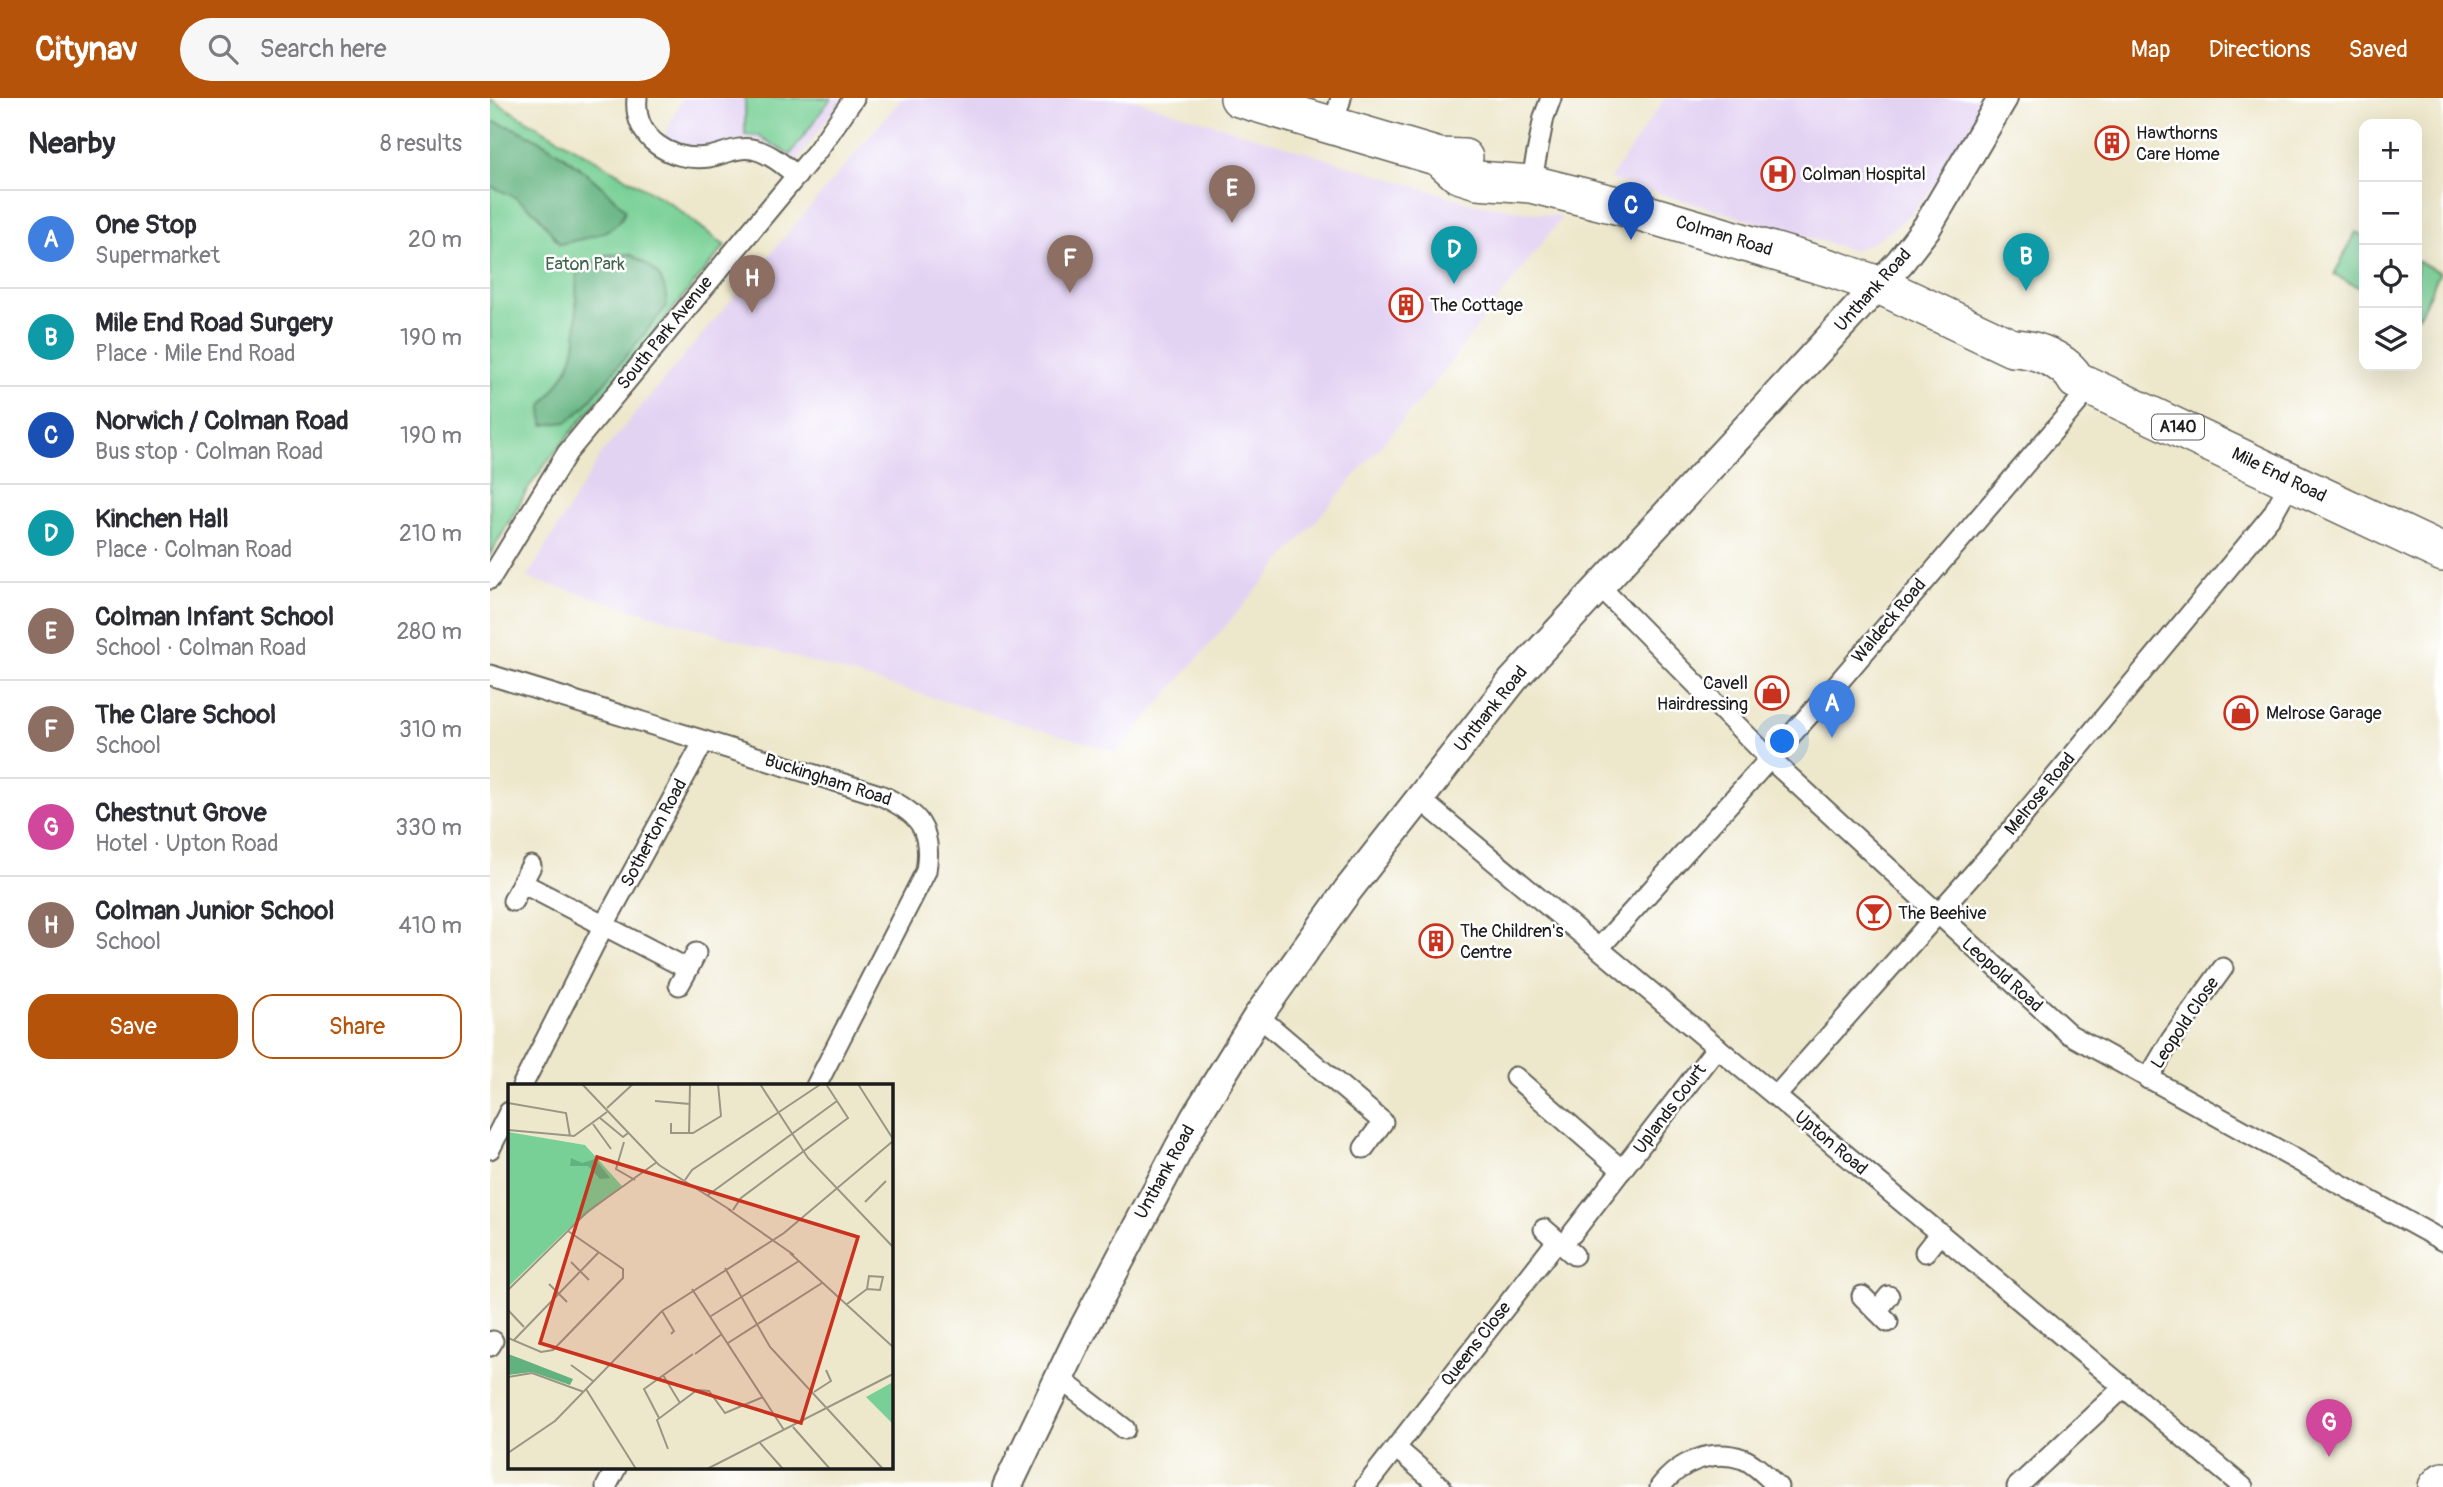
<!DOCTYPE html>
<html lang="en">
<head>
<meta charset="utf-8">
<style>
	:root { --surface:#fff; --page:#f7f7f7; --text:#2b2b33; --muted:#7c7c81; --line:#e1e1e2; --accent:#b45309 }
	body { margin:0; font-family:Pangolin,sans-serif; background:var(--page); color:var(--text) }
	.controls { position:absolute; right:21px; top:21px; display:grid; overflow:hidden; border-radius:14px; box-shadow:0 7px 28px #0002 }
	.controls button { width:63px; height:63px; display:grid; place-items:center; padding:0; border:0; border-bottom:2px solid var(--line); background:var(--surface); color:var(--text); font:35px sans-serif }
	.you { position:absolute; left:1293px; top:644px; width:24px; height:24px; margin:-18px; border:5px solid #fff; border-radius:50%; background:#1a73e8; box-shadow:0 0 0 10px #1a73e833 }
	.badge { display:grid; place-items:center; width:46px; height:46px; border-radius:50%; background:var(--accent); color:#fff; font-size:23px; font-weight:700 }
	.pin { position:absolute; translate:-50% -58px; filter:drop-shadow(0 2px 4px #0008) }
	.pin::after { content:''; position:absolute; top:37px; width:24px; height:21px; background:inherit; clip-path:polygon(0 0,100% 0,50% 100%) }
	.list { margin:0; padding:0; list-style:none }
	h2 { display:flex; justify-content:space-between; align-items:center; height:91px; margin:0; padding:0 28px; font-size:30px }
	h2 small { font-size:23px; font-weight:400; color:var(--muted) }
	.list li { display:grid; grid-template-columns:46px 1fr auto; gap:21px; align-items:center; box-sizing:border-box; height:98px; padding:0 28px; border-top:2px solid var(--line) }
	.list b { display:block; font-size:26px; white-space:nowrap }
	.list p { margin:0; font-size:23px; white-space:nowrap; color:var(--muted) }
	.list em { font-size:23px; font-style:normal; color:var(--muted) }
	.actions { display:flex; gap:14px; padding:21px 28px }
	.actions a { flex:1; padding:16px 0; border:2px solid var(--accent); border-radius:21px; text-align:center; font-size:24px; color:var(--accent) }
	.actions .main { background:var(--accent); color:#fff }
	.icon { flex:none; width:38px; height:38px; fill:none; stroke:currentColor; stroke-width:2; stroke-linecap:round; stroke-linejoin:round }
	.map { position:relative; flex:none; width:1953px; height:1389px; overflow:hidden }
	header { display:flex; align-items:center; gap:42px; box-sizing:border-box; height:98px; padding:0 35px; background:var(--accent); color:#fff }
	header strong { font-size:33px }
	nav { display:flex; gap:38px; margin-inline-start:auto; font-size:24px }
	.search { width:490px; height:63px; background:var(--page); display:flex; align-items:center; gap:18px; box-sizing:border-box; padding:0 24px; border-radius:38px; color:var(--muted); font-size:26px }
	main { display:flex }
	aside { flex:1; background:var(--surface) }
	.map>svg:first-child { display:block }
	.built { fill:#e3d3f3 }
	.green { fill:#79d096; stroke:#4a7659; stroke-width:2 }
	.forest { fill:#62b27f; stroke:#3f674e; stroke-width:2 }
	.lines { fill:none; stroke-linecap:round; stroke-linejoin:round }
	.street-casing { stroke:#656359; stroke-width:23 }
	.secondary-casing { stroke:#656359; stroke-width:32 }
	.highway-casing { stroke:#656359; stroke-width:40 }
	.street { stroke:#fff; stroke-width:19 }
	.secondary { stroke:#fff; stroke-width:28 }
	.highway { stroke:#fff; stroke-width:37 }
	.labels { text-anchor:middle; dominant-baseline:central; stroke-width:5; stroke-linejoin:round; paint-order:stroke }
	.shield { fill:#fff; stroke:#606060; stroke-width:2 }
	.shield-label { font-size:16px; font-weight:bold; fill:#1c1c1c }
	.poi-label { font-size:18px; fill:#1c1c1c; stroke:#fff; text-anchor:start }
	.street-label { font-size:18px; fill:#1c1c1c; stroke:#fff }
	.park-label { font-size:18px; fill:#41644d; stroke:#fff }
	.inset-road { fill:none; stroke:#999685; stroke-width:2 }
	.view { fill:#c8321e; fill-opacity:0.15; stroke:#c8321e; stroke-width:3.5 }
	.inset-edge { fill:none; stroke:#1c1c1c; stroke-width:3.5 }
</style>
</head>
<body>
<header>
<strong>Citynav</strong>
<div class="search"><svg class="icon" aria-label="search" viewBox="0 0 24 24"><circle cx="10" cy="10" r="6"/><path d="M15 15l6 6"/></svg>Search here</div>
<nav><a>Map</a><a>Directions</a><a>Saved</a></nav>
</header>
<main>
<aside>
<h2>Nearby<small>8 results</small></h2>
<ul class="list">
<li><span class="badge" style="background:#3f7fe0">A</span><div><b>One Stop</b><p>Supermarket</p></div><em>20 m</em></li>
<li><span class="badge" style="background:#0f9aa8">B</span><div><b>Mile End Road Surgery</b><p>Place · Mile End Road</p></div><em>190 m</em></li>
<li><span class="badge" style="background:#1a4fb4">C</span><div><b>Norwich / Colman Road</b><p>Bus stop · Colman Road</p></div><em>190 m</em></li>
<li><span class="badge" style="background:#0f9aa8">D</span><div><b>Kinchen Hall</b><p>Place · Colman Road</p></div><em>210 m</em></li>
<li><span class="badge" style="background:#8d6e63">E</span><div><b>Colman Infant School</b><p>School · Colman Road</p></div><em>280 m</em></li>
<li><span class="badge" style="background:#8d6e63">F</span><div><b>The Clare School</b><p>School</p></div><em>310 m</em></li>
<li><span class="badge" style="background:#d1479c">G</span><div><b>Chestnut Grove</b><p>Hotel · Upton Road</p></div><em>330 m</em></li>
<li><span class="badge" style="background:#8d6e63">H</span><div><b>Colman Junior School</b><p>School</p></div><em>410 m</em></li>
</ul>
<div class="actions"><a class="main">Save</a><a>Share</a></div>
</aside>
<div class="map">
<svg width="1953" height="1389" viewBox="0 0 1953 1389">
	<rect width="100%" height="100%" fill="#fff"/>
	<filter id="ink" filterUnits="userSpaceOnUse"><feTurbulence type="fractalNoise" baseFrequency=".0143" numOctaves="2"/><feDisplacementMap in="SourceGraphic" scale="14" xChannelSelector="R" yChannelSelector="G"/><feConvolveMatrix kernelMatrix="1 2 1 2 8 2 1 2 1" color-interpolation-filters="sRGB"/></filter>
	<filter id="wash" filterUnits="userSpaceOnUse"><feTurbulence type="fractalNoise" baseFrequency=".00686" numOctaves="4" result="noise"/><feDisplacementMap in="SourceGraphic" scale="28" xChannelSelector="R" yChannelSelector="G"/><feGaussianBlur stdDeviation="1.57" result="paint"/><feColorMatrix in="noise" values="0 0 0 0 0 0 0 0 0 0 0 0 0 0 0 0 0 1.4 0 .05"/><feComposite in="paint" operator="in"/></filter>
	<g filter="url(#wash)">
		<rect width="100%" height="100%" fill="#ede7cb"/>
		<g class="built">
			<polygon points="192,0 352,0 307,63 268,42 255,41 222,51 202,51 173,41"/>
			<polygon points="412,0 639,0 981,105 1072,119 943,287 627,654 37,480 112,355"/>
			<polygon points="1175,0 1498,0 1457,72 1423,114 1401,133 1377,147 1361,152 1120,81"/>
		</g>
		<g class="green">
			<polygon points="255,0 341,0 300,57 269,38 255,37"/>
			<polygon points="0,1 180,105 235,148 58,363 39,389 0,457"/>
			<polygon points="1866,134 1874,138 1874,192 1844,177"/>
			<polygon points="1927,163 1950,174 1929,218 1927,217"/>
		</g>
		<g class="forest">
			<path d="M0,23C49,33 101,76 135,111C132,136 90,141 70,146L46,115L23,98L0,88Z"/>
			<path d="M140,156C165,170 176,178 177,208L93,311L77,324L53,327L52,307C99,251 83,240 87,175L115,157Z"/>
		</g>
	</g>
	<g filter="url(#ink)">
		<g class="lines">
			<defs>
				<g id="street">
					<path d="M147,0C143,41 181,64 219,59C235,56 249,47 266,52C281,56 295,68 307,78"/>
					<polyline points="843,28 851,0"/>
					<polyline points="1041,86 1054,19 1061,0"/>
					<polyline points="0,481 77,355 327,53 364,0"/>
					<polyline points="1110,489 1279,660 1579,936 1953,1143"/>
					<path d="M0,577L390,697C428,714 443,730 436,773L326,988"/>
					<polyline points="930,701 1753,1389"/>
					<polyline points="41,768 32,785 198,871 206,855"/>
					<polyline points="23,803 32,785"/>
					<polyline points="1110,849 1347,586 1601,289"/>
					<polyline points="189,887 198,871"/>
					<polyline points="768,918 893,1024 874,1050"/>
					<polyline points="1025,979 1132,1072"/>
					<polyline points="1658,981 1681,942 1733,870"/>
					<polyline points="32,988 114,827 214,643"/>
					<polyline points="1286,998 1507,749 1782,417 1801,383"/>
					<polyline points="0,1051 19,1014"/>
					<polyline points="1054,1131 1084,1157"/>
					<polyline points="1082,1136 1227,949"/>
					<polyline points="1435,1154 1450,1135"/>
					<polyline points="1372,1198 1387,1213"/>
					<polyline points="1398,1224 1387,1213 1399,1198"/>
					<polyline points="0,1248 3,1243"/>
					<polyline points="569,1280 635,1331"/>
					<polyline points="906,1350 951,1389"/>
					<polyline points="116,1389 126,1370"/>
					<polyline points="875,1389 1067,1143"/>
					<path d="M1170,1389C1189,1364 1222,1350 1253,1361C1266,1366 1278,1380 1288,1389"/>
					<polyline points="1527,1389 1634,1289"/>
				</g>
				<polyline id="secondary" points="517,1389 588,1241 705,1020 768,918 858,792 1023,582 1410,164 1437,129 1513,0"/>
				<g id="highway">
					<polyline points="749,0 949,59 974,60"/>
					<path d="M949,59L968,76L987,82L1041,86L1130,108L1343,171L1391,188L1522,250C1544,250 1575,262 1586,282L1953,455"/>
					<polyline points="1947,1389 1953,1383"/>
				</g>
			</defs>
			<use href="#street" class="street-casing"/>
			<use href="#secondary" class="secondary-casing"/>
			<use href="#highway" class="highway-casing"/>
			<use href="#street" class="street"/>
			<use href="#secondary" class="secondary"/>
			<use href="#highway" class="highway"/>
		</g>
	</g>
	<defs>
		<symbol id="building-ring" viewBox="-11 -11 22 22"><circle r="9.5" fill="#fff" stroke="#c8321e" stroke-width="1.5"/><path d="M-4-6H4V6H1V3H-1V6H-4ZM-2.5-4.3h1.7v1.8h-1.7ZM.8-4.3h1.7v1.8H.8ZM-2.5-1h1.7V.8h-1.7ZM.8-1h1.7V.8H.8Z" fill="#c8321e"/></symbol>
		<symbol id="hospital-ring" viewBox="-11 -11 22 22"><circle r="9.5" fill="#fff" stroke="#c8321e" stroke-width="1.5"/><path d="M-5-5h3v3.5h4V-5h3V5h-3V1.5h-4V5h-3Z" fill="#c8321e"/></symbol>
		<symbol id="shop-ring" viewBox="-11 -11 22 22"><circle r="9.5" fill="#fff" stroke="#c8321e" stroke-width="1.5"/><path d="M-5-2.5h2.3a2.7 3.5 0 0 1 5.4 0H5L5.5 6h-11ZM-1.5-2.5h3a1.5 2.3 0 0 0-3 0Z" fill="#c8321e"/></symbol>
		<symbol id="bar-ring" viewBox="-11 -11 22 22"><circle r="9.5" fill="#fff" stroke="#c8321e" stroke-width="1.5"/><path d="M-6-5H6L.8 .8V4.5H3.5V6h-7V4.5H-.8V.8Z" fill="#c8321e"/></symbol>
	</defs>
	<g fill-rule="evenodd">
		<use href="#building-ring" x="1603" y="26" width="38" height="38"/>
		<use href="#hospital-ring" x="1269" y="57" width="38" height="38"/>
		<use href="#building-ring" x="897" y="188" width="38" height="38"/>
		<use href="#shop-ring" x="1263" y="576" width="38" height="38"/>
		<use href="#shop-ring" x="1732" y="596" width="38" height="38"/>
		<use href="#bar-ring" x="1365" y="796" width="38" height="38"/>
		<use href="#building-ring" x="927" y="824" width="38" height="38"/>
	</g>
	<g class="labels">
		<rect class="shield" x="1662" y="316.5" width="52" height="25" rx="5"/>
		<g class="shield-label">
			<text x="1688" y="329">A140</text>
		</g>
		<g class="poi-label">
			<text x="1646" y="35">Hawthorns<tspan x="1646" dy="21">Care Home</tspan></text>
			<text x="1312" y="76">Colman Hospital</text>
			<text x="940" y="207">The Cottage</text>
			<text x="1258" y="585" text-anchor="end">Cavell<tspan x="1258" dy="21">Hairdressing</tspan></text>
			<text x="1776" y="615">Melrose Garage</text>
			<text x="1408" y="815">The Beehive</text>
			<text x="970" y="833">The Children's<tspan x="970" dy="21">Centre</tspan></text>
		</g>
		<g class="street-label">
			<text transform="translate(1234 138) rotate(17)">Colman Road</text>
			<text transform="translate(1383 192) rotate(-48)">Unthank Road</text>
			<text transform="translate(175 235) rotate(-51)">South Park Avenue</text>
			<text transform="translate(1789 377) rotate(26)">Mile End Road</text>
			<text transform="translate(1399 523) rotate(-50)">Waldeck Road</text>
			<text transform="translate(1001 611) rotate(-51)">Unthank Road</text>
			<text transform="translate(338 682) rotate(18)">Buckingham Road</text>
			<text transform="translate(1550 696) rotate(-51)">Melrose Road</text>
			<text transform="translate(164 735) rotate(-62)">Sotherton Road</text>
			<text transform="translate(1512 877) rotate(42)">Leopold Road</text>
			<text transform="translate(1695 925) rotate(-56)">Leopold Close</text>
			<text transform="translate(1180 1011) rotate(-53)">Uplands Court</text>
			<text transform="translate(1341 1045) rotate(40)">Upton Road</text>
			<text transform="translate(675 1074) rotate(-61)">Unthank Road</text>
			<text transform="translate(986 1246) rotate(-52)">Queens Close</text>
		</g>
		<g class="park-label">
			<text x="95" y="166">Eaton Park</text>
		</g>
	</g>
	<g transform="translate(18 986)">
		<rect width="385" height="385" fill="#ede7cb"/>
		<path d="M0,48L77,61L114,102L59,146L0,203ZM385,298V340L358,313Z" fill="#79d096"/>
		<path d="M63,74L74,79L87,75L102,94L92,95L80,82H62ZM0,270L11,274L65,295L62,301L24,288L0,291Z" fill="#62b27f"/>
		<path class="inset-road" d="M74,0L151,81L224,127M252,0L300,74L385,163M350,0L385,55M147,17L182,20M0,19L58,29L62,52M99,24L125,0M92,34L115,53L120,49M163,39V49H185L213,32L210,0M85,40L103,65M0,46L66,52L99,28M181,49L182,0M116,58L108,85L127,96M177,96L184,86L313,0M200,111L329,17M357,118L378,97M220,125L286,171M225,126L233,114L340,34L318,0M282,169L385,263M63,178L81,196M217,184L262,263L375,385M41,200L59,218M184,205L276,346M0,206L79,128L149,78M339,220L359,205L361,192L375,193L372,206L359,205M0,226L16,243M154,227L166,247L163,250M203,232L291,177M0,254L33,268L45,266L115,194V185L60,147M6,256L91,168M220,259L314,199M187,270L214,250M63,281L85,297M155,291L172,319M0,293L24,289L76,308M78,305L128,385M306,308L323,297L318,286M151,334L136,305L185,270M285,343L322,385M252,359L275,385M160,365L149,336L189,306L201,307L217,329L255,313M0,369L47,337L154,227L276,149L385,57M199,385L385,290"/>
		<path class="view" d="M89,73L350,153L293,339L32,259Z"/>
		<rect width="385" height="385" class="inset-edge"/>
	</g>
</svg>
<div class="controls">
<button>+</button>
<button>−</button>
<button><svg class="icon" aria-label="locate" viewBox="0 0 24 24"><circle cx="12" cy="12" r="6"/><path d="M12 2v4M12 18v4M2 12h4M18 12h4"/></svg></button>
<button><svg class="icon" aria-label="layers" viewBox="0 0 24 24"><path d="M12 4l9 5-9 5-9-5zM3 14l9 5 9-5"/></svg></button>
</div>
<div class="you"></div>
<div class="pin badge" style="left:1342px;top:640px;background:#3f7fe0">A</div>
<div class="pin badge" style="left:1536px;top:193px;background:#0f9aa8">B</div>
<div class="pin badge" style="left:1141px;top:142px;background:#1a4fb4">C</div>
<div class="pin badge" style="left:964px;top:186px;background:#0f9aa8">D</div>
<div class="pin badge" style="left:742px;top:125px;background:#8d6e63">E</div>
<div class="pin badge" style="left:580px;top:195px;background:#8d6e63">F</div>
<div class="pin badge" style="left:1839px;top:1359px;background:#d1479c">G</div>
<div class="pin badge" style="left:262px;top:215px;background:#8d6e63">H</div>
</div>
</main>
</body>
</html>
